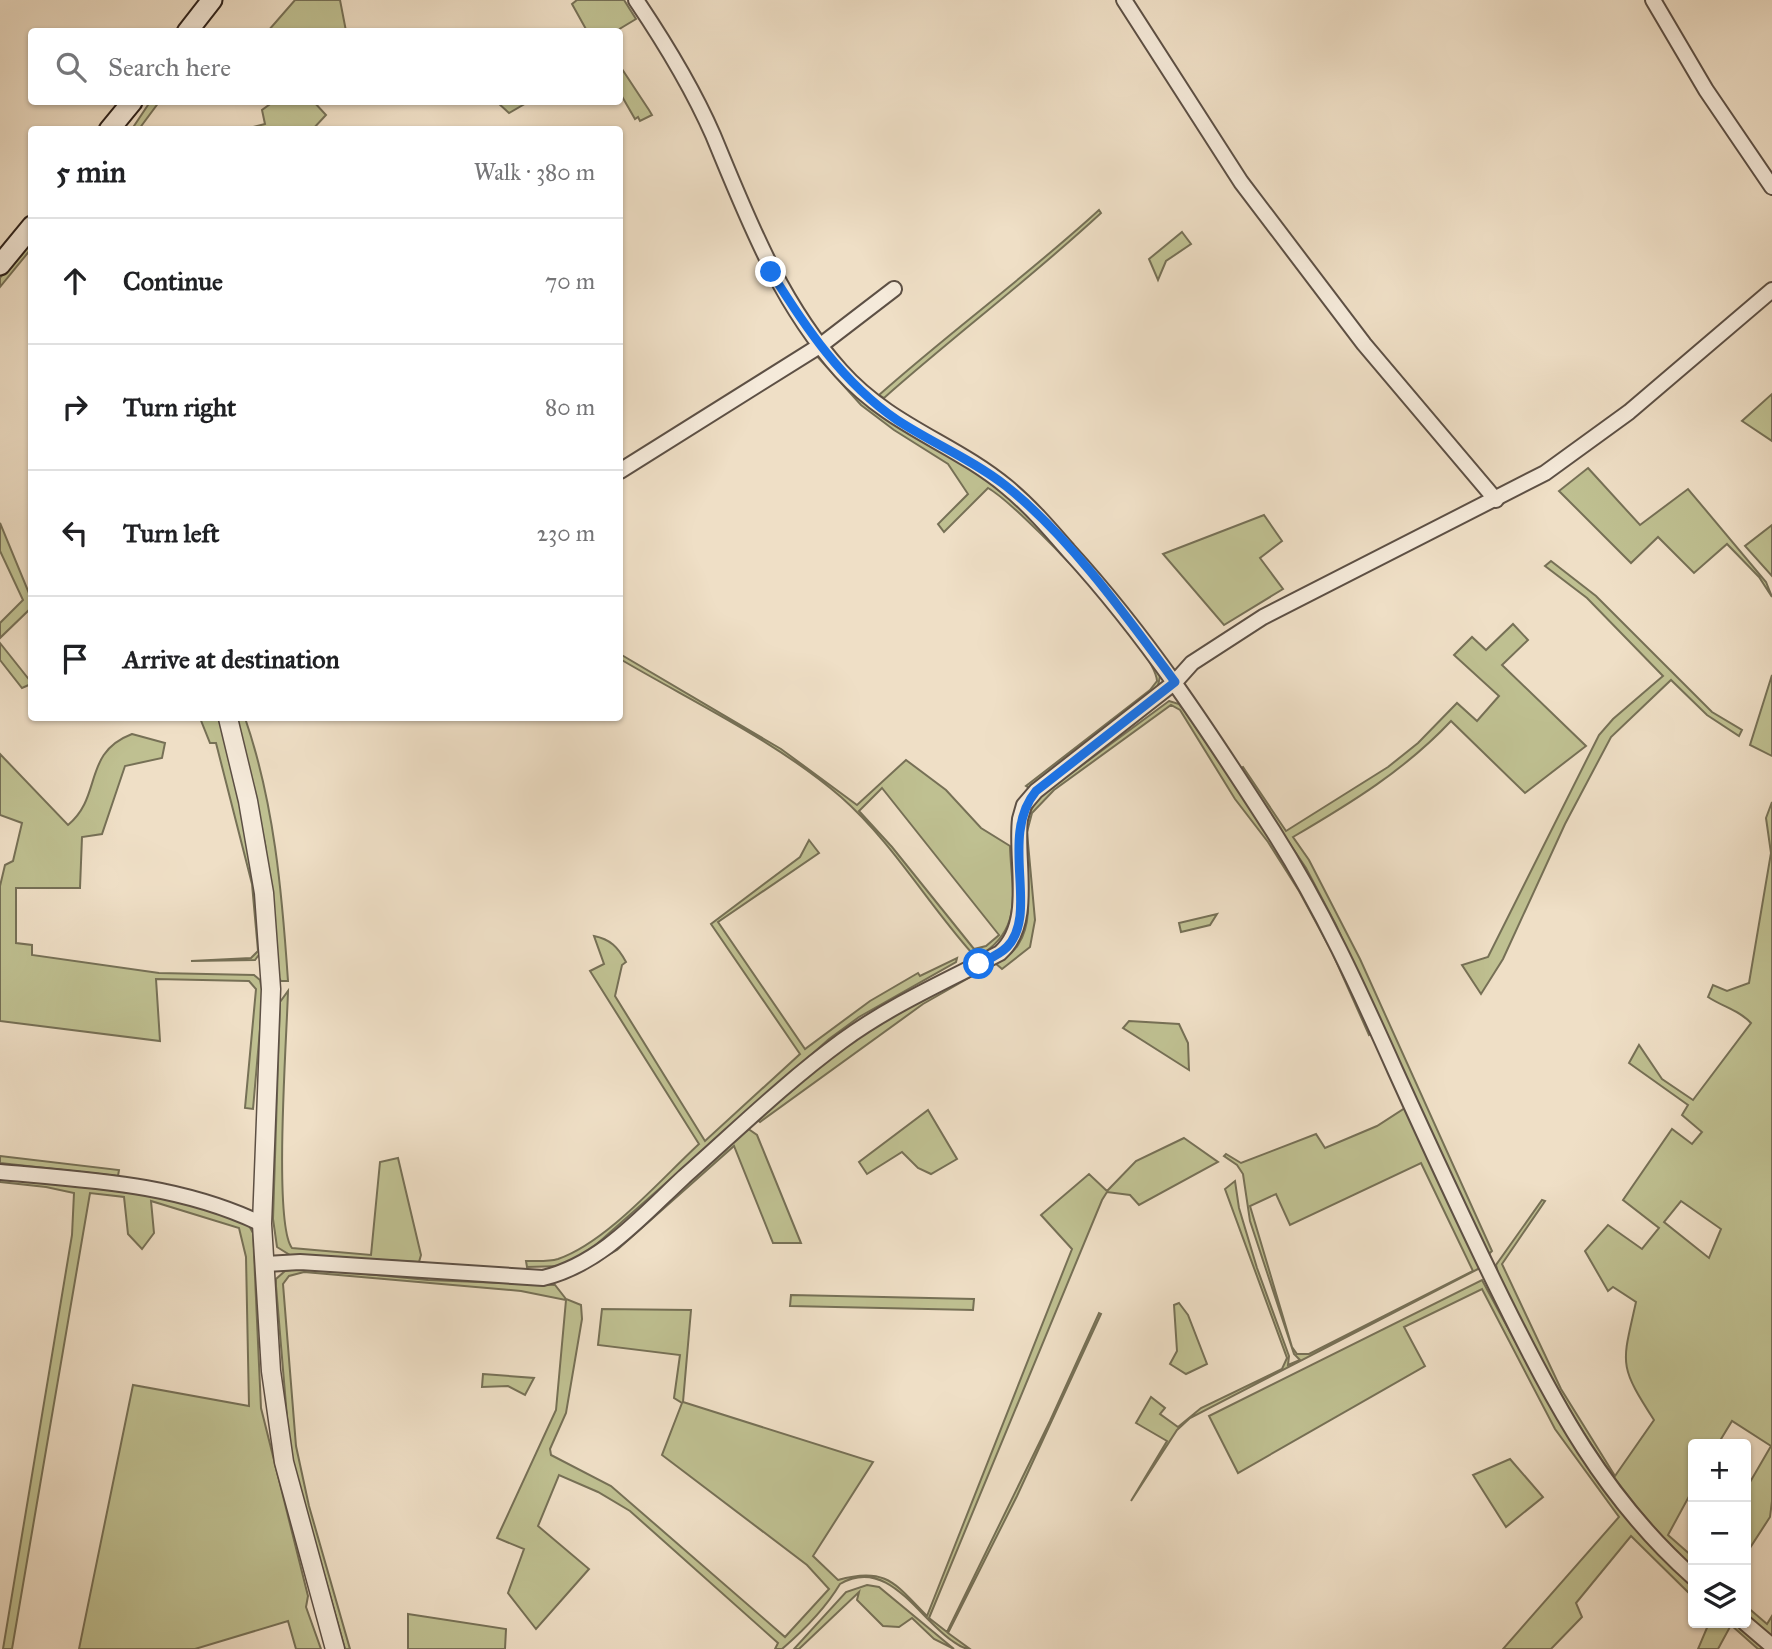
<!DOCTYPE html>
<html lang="en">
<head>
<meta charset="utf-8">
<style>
	:root { --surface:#fff; --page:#f2f2f2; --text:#202124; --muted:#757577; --line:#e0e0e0 }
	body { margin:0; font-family:"IM FELL Great Primer",serif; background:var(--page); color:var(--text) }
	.controls { position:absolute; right:21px; bottom:21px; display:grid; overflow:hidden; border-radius:7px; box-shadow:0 2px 5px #0004 }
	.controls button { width:63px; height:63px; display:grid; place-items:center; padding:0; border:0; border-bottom:2px solid var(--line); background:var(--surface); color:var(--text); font:35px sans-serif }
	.stop { position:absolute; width:21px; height:21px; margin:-16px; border:5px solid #1a73e8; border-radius:50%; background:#fff }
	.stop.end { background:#1a73e8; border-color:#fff; box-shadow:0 2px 7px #0008 }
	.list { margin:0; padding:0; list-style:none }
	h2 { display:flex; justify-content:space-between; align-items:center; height:91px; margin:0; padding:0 28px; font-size:30px }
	h2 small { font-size:23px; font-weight:400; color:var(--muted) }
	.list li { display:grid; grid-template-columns:46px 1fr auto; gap:21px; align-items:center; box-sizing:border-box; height:126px; padding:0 28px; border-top:2px solid var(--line) }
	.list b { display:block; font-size:26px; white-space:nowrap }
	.list em { font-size:23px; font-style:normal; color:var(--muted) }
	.icon { flex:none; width:38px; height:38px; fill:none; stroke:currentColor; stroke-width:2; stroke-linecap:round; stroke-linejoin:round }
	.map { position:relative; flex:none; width:1772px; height:1649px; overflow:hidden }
	.search { position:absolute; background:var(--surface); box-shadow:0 2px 5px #0004; left:28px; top:28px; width:595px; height:77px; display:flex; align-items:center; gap:18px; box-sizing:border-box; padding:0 24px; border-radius:7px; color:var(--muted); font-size:26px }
	.panel { position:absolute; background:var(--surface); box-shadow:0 2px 5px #0004; left:28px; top:126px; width:595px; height:595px; border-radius:7px }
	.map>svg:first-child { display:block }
	.green { fill:#bfc091; stroke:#767056; stroke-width:2; fill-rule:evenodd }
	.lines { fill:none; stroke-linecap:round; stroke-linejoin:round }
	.minor-casing { stroke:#5d5045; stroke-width:18 }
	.tertiary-casing { stroke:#5d5045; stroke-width:21 }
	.secondary-casing { stroke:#2c201a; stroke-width:23 }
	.minor { stroke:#f5eada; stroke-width:14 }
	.tertiary { stroke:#f5eada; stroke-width:18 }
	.secondary { stroke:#f5eada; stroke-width:19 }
	.route { stroke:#1a73e8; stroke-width:9 }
</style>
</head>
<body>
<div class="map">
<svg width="1772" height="1649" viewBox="0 0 1772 1649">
	<rect width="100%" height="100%" fill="#efdfc6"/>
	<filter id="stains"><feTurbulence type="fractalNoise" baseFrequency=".00286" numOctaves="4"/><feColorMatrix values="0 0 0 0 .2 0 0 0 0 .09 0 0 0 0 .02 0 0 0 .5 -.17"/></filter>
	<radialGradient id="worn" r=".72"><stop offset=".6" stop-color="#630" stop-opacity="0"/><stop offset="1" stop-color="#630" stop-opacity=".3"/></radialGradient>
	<g class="green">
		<polygon points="295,0 340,0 346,31 268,31"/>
		<polygon points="577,0 624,0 636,19 616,31 587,31 572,4"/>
		<polygon points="620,66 649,110 652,115 640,121 638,117 635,119 620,93"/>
		<polygon points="150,102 159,102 139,129 132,129"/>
		<polygon points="273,102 314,102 326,115 313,129 245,129 265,124 262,110"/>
		<polygon points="497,102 528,102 509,113"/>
		<path d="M1099,210L1101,213C1031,278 955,335 884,398L879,395C951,331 1028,275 1099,210Z"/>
		<polygon points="1182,232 1191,244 1166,261 1158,280 1149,259"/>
		<polygon points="31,238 31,249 0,287 0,278"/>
		<path d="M820,352L887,419L982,476L1025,512L1086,577L1161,672L1157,690L1029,788L1026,786L1150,690L1157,681C1155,647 1020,506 988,488L944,532L938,524L968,494L948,464L894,430L861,405L814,353Z"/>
		<polygon points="1772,394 1772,441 1742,421"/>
		<polygon points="1588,468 1640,525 1688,489 1766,582 1772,597 1759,577 1727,544 1694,573 1658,537 1631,563 1559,491"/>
		<polygon points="1264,515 1282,541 1260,558 1283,589 1224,625 1163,554"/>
		<polygon points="0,523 31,598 32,607 0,638 0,623 23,600 0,551"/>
		<polygon points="1772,525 1772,576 1745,546"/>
		<polygon points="1551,561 1596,596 1712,712 1742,730 1739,736 1707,715 1671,680 1611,737 1565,824 1503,959 1481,994 1462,965 1488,957 1599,735 1613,719 1663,676 1587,598 1545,566"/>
		<path d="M1513,624L1528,640L1502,665L1586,746L1525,793L1451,721C1405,770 1351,803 1293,837L1309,860L1360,959L1492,1251L1489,1254L1484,1250L1336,925L1306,868L1239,769L1243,767L1286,831L1388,767L1418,743L1457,703L1477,721L1499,696L1454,655L1472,637L1486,650Z"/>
		<polygon points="0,643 31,682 31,684 22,688 0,660"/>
		<path d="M620,654L781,749L857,805L906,760L946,790L981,828L1010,846C1011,888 1024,925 985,952H971C926,901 892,842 841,797C776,741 693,702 620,659ZM882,788L999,935L986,946L974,949L892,847L859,811Z"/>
		<polygon points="1772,675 1772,756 1750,745"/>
		<path d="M1169,701L1179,704L1184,710L1272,839L1336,950L1372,1033L1369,1035L1332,952L1299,891L1268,842L1235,799L1180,710L1171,705L1054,790L1032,813L1027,832L1035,920L1030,947L1002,969L995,963L923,1004L760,1122L757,1120C789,1092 822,1063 856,1038C889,1016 924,999 959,981C978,972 1006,963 1018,945C1046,902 1003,840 1040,796Z"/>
		<polygon points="200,718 220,718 244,816 261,952 255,960 191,961 251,958 258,951 252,884 216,743 210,743"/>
		<path d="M235,718H245C274,802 282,892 288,981H281L279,978L265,844Z"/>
		<path d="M132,734L165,743L162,758L125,766L102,834L82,837L80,888H16V943L32,945V955L159,973L254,975L260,980L263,995L253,1109L245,1108L256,989L249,981L156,979L160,1041L0,1021V886L5,865L13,861L22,823L0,815V754L68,825C103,796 82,753 132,734Z"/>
		<path d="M1772,802V1501L1770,1517L1746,1554V1489L1771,1446L1732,1421L1718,1444H1693V1489L1668,1535L1693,1557V1567C1604,1485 1553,1384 1499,1277L1496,1265L1542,1200L1545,1201L1502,1264L1561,1389L1615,1476L1654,1420C1618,1364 1622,1365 1636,1302L1613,1287L1608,1291L1585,1251L1608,1225L1642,1249L1659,1228L1623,1200L1672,1129L1692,1144L1702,1132L1682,1115L1688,1105L1629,1063L1639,1045L1662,1079L1693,1100L1751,1023C1739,1010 1723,1007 1708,997L1713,985L1727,991L1749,983L1771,853L1766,818ZM1681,1201L1721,1229L1709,1258L1664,1222Z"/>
		<path d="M809,840L819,853L718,922L805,1049L870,1001L918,973L920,976L957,958L956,962L859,1017L829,1039L589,1251L562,1266L527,1267L526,1261C537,1261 548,1262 558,1259C607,1242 661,1179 699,1144L590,971L604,964L594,936C610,939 618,947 626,962L622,965L615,996L705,1141L800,1054L711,924L800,857Z"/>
		<polygon points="1217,914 1210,925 1181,932 1179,923"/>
		<path d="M288,991C287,1034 273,1224 292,1248L371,1255L380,1162L398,1158L421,1255L419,1262L290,1255L277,1247L273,1219L280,1002Z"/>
		<polygon points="1129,1021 1179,1024 1188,1043 1189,1070 1123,1028"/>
		<path d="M1405,1108L1480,1268L1190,1418L1177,1430L1131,1501L1167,1441L1136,1423L1151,1397L1165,1408L1160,1414L1178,1427L1201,1408L1282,1369L1287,1358L1225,1189L1235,1181L1239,1208L1257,1268L1289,1356L1288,1365L1300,1360L1294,1354L1250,1221L1243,1174L1237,1165L1224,1156L1226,1154L1241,1163L1316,1134L1325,1148L1377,1126ZM1421,1163L1473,1271L1309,1354H1297L1292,1347L1250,1206L1276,1194L1290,1225Z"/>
		<polygon points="928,1110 957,1159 931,1174 918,1168 902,1152 867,1174 859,1162"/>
		<polygon points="747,1128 757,1135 801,1243 773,1243 734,1146 617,1250 567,1277"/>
		<path d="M1184,1138L1218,1162L1139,1205L1130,1195L1107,1192L1102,1200L929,1618L947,1632L1050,1421L1099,1313L1101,1314L1017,1496L948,1633L970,1649C962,1649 957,1644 951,1640C918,1617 887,1556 840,1584C825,1609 804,1630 782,1649H775L778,1643L630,1511L598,1492L559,1475L538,1526L589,1569L536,1629L508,1593L524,1549L497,1538L556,1410L566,1300L521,1291L304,1272L289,1276L283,1284L296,1446L309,1506L350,1649H345L290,1453L276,1286V1279L285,1271L304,1268L428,1280L555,1285L566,1299L581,1305L582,1319L566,1413L550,1449L551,1455L611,1486L785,1637L829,1589L807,1565L662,1455L682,1403L674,1398L680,1355L598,1345L602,1309L691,1310L683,1402L873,1462L813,1556L838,1580C887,1566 896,1585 927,1616L1072,1249L1041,1215L1089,1174L1107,1191L1136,1161Z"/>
		<polygon points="0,1156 119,1170 118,1176 0,1163"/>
		<polygon points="0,1177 175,1198 247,1222 253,1233 261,1408 308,1596 306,1607 321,1649 296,1649 288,1621 195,1649 79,1649 133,1385 249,1406 246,1257 239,1228 151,1201 154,1233 142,1249 128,1234 124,1197 90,1193 12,1649 3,1649 72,1235 74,1193 46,1187 0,1182"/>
		<polygon points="1482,1280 1550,1406 1592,1472 1693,1586 1693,1597 1631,1536 1576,1603 1582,1617 1551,1649 1503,1649 1619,1517 1555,1429 1482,1289 1404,1327 1425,1366 1238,1473 1209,1416"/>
		<polygon points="791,1295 974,1299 973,1310 790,1306"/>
		<polygon points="1179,1303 1188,1315 1207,1364 1186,1374 1170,1364 1177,1351 1174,1305"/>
		<polygon points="483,1374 534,1378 525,1395 508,1386 482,1387"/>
		<polygon points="1510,1459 1543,1497 1506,1527 1473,1475"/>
		<polygon points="867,1585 879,1587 954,1649 934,1639 912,1618 899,1627 883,1626 857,1600 859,1592 799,1649 794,1649 846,1592"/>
		<polygon points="1746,1606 1767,1624 1772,1616 1772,1639 1746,1615"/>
		<polygon points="408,1614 506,1629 505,1649 408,1649"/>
		<polygon points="1709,1623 1735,1623 1766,1649 1758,1649 1731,1625 1718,1649 1698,1649"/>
	</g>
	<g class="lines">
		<defs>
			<g id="minor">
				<path d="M636,0C665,43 692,87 713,135C748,219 779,302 841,371C890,426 954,443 1007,487C1030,506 1049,528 1068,550C1147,636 1210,733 1273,831C1322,908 1359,989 1396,1072C1431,1149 1466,1225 1503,1300C1555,1405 1604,1498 1693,1577"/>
				<polyline points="1124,0 1241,182 1364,344 1496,500"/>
				<polyline points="1653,0 1706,90 1772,187"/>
				<polyline points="620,471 821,345 894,289"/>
				<path d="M0,1172C90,1180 179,1184 262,1224"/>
				<path d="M266,1264L300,1262L543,1278C601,1264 642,1216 684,1177C736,1131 786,1082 842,1041C891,1005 946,981 1000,953C1034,923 1015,861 1020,819L1024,805L1036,791L1175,682L1192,663L1263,617L1545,473L1629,412L1772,290"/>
				<polyline points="1745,1623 1772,1646"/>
			</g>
			<polyline id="tertiary" points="228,718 248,801 264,893 271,989 262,1224 271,1371 284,1462 335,1649"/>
			<g id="secondary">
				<polyline points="187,32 212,0"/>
				<polyline points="109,130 132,102"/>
				<polyline points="0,265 32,226"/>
			</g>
		</defs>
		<use href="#minor" class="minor-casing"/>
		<use href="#tertiary" class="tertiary-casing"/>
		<use href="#secondary" class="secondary-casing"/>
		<use href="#minor" class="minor"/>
		<use href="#tertiary" class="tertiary"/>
		<use href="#secondary" class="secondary"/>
	</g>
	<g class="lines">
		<path class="route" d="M771,272C805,327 843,383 897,420C932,443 973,460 1006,486C1070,537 1127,617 1175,682L1036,791C998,837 1040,913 1007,947C999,955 988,959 979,964"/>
	</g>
	<rect width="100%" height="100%" filter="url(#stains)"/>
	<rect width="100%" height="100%" fill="url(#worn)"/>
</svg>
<div class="controls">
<button>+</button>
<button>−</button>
<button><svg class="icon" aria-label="layers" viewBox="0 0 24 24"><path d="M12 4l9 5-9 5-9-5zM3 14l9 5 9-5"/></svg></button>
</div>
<div class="stop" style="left:979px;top:964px"></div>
<div class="stop end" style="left:771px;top:272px"></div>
<div class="search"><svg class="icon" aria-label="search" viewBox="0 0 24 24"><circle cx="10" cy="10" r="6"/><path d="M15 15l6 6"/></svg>Search here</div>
<section class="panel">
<h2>5 min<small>Walk · 380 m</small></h2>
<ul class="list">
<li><svg class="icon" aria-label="ahead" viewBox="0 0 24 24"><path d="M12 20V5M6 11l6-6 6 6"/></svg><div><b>Continue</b></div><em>70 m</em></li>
<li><svg class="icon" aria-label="right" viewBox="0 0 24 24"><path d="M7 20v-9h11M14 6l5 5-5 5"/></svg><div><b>Turn right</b></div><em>80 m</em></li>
<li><svg class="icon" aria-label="left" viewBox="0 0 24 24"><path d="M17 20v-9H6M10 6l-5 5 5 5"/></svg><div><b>Turn left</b></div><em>230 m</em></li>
<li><svg class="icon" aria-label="arrive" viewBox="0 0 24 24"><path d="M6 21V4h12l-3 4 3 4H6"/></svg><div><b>Arrive at destination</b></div></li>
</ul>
</section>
</div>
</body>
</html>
